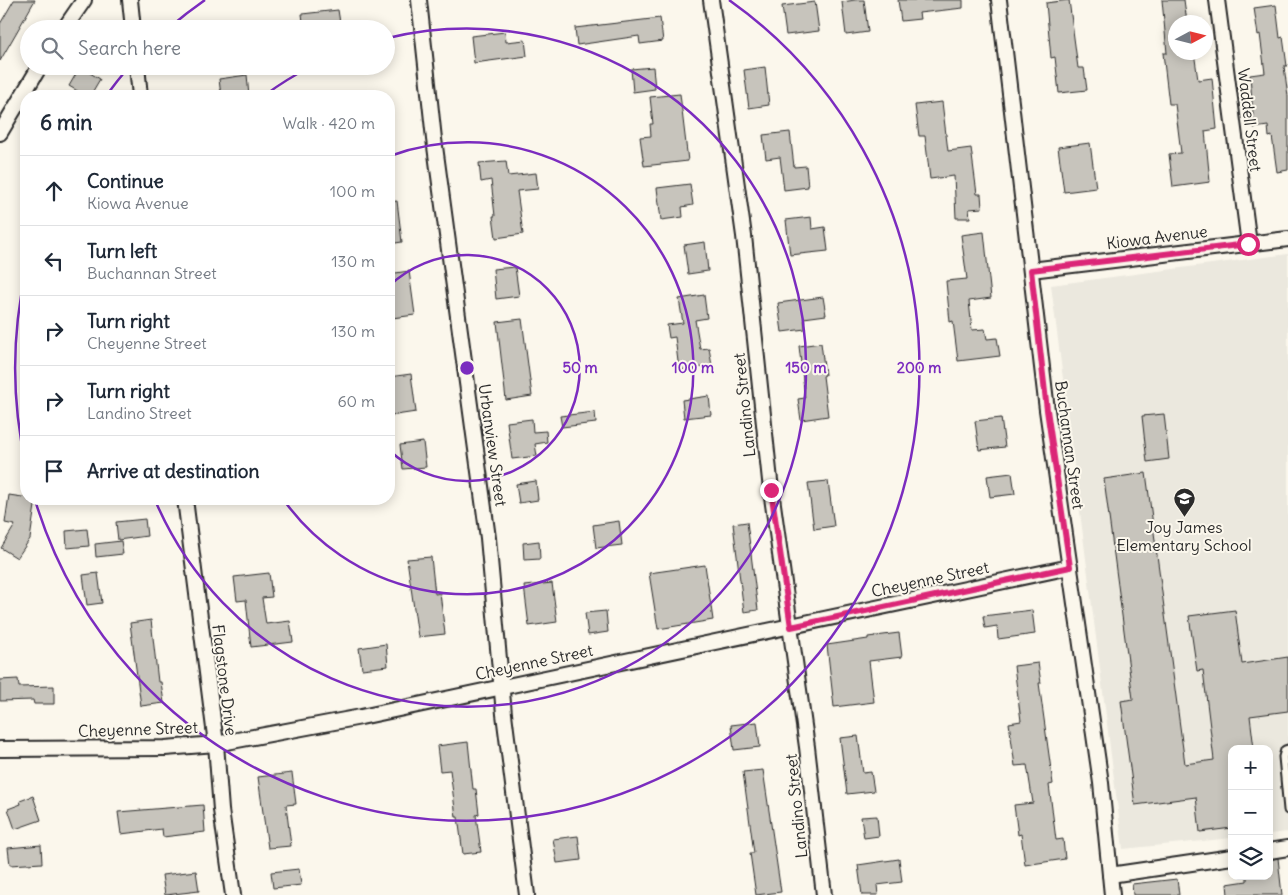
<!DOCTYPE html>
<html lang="en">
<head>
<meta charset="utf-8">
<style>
	:root { --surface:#fff; --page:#f6f6f7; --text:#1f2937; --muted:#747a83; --line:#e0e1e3 }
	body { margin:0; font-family:Delius,sans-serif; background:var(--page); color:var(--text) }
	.controls { position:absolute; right:15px; bottom:15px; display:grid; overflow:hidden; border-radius:10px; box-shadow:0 2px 12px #0003 }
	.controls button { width:45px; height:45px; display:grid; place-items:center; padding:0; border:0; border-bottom:1px solid var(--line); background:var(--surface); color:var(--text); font:25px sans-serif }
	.compass { position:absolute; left:1168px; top:15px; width:45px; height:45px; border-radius:50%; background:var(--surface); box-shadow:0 2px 12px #0003; rotate:83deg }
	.stop { position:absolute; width:15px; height:15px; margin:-11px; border:4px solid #db2777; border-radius:50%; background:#fff }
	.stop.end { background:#db2777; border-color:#fff; box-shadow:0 1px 5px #0008 }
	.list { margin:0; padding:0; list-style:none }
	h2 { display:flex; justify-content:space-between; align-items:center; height:65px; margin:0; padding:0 20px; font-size:21px }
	h2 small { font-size:16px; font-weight:400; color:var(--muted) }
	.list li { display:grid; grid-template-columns:32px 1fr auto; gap:15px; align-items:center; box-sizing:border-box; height:70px; padding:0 20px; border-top:1px solid var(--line) }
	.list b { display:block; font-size:19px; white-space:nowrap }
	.list p { margin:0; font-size:16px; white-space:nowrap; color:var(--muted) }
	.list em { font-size:16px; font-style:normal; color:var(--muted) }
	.icon { flex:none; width:28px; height:28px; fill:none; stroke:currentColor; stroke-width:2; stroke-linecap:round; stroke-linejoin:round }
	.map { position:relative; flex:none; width:1288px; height:895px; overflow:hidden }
	.search { position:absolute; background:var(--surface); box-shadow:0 2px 12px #0003; left:20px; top:20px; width:375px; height:55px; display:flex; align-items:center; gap:12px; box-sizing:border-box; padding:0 18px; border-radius:28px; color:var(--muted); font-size:19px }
	.panel { position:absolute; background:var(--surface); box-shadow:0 2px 12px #0003; left:20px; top:90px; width:375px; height:415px; border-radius:20px }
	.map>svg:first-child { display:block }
	.built { fill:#ebe8de }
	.building { fill:#c7c4bc; stroke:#2b2b2b }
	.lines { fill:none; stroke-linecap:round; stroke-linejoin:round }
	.service-casing { stroke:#2b2b2b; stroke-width:11 }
	.minor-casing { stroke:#2b2b2b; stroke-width:18 }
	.service { stroke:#fbf7ec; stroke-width:7 }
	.minor { stroke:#fbf7ec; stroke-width:14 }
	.route { stroke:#db2777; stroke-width:6 }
	.ring { fill:none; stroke:#7b2cbf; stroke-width:2.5 }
	.labels { text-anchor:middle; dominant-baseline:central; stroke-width:4; stroke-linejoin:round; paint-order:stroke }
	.street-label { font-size:16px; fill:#2b2b2b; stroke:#fbf7ec }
	.poi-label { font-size:16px; fill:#2b2b2b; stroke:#fbf7ec }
	.centre { fill:#7b2cbf; stroke:#fbf7ec; stroke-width:2.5 }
	.ring-label { font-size:15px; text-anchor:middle; font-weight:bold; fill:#7b2cbf; stroke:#fbf7ec; stroke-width:4; stroke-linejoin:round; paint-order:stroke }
</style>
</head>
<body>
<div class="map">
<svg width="1288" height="895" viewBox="0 0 1288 895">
	<rect width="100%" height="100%" fill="#fbf7ec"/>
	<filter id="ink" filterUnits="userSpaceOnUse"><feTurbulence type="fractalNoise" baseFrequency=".02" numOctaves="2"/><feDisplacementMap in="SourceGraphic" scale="10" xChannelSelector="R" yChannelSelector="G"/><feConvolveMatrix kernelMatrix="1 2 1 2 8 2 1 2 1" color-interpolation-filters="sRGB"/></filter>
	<g filter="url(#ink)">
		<polygon class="built" points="1288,254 1288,832 1269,834 1269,749 1232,749 1232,838 1123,849 1051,285"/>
		<g class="building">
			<polygon points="14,0 35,0 0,61 0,24"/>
			<polygon points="855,0 864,0 868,32 846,35 842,2"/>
			<polygon points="898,0 963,0 963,8 919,13 920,19 901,21"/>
			<polygon points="1069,0 1078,68 1084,68 1087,90 1059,93 1055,57 1051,58 1046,3"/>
			<polygon points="1162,0 1184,0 1187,22 1176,22 1176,52 1194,52 1198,80 1212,78 1217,129 1205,131 1210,182 1173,187 1169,154 1181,153 1175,104 1169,104 1163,53 1167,53"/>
			<polygon points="815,2 819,31 786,35 782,6"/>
			<polygon points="1276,5 1280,38 1283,37 1287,66 1284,66 1288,96 1288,170 1277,172 1272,136 1269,137 1268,126 1254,128 1250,75 1265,73 1260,34 1258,35 1254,8"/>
			<polygon points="338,10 341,29 304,29 302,14"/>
			<polygon points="660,18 663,41 640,44 639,36 577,45 575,28"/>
			<polygon points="505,32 506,42 525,40 527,56 474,63 471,36"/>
			<polygon points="80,67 100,79 90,96 86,96 69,86"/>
			<polygon points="653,67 655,89 633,92 631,69"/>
			<polygon points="765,67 769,105 749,108 744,70"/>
			<polygon points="247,75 249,96 221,96 219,79"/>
			<polygon points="680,94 688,161 644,166 640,137 651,136 650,124 653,124 650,97"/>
			<polygon points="942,102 948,151 971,148 977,194 981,194 982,208 969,209 970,218 956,218 954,176 930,179 925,136 919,136 915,105"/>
			<polygon points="790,132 794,167 806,166 808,187 784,190 780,157 766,159 763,135"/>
			<polygon points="1090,143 1096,188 1064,192 1058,147"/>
			<polygon points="506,161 508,176 536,173 538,189 517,191 523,234 496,238 493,216 495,216 491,180 481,182 479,163"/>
			<polygon points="690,184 693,205 682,207 683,217 661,220 657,188"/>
			<polygon points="397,201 402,242 389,244 389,202"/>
			<polygon points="811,217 812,229 825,227 828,251 790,255 786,220"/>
			<polygon points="984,232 991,298 969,301 972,330 985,329 987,339 997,338 1000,356 958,361 953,321 950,322 946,281 967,279 961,235"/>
			<polygon points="705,242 708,271 688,274 684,245"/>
			<polygon points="515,267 519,296 496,299 493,269"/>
			<polygon points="409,271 415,315 392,318 389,274"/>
			<polygon points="704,295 707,318 695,320 700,349 709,348 712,366 679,370 675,337 669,338 667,325 683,323 679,299"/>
			<polygon points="823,297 826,315 804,318 805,329 782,332 778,303"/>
			<polygon points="522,319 532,396 506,400 497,322"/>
			<polygon points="821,343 825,375 823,376 828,416 801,420 798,399 805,398 799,346"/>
			<polygon points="411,374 416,412 389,416 389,377"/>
			<polygon points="709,396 711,415 684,418 682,400"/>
			<polygon points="595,412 596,423 562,427 560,416"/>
			<polygon points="1164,414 1169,459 1147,462 1142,416"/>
			<polygon points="1001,418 1005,447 979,450 975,421"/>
			<polygon points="532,419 533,432 546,431 547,442 535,444 537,456 512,459 507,422"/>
			<polygon points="423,442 426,467 403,469 400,445"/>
			<polygon points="1012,473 1015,494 990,497 987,476"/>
			<polygon points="1146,473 1185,764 1214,760 1203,670 1197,671 1189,616 1235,610 1242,664 1288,657 1288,711 1250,716 1254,749 1232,749 1232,828 1200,832 1196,797 1135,805 1121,701 1133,699 1104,479"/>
			<polygon points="536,481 538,500 519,503 516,484"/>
			<polygon points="828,481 834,526 814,529 808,483"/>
			<polygon points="9,495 36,499 30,539 17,558 1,548 15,525 5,523"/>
			<polygon points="145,519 147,536 118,540 116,522"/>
			<polygon points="619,521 622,545 596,548 593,525"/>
			<polygon points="747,522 758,610 744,612 733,524"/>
			<polygon points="87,529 89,546 67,548 66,531"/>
			<polygon points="121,541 123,554 96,557 95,544"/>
			<polygon points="539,541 540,559 524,560 523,543"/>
			<polygon points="431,557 435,594 440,593 445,634 418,637 407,559"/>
			<polygon points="705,565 713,620 658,629 649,573"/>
			<polygon points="98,573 102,603 87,605 83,575"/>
			<polygon points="269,573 272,597 262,598 266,624 290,621 293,642 251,647 246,600 237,601 234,577"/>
			<polygon points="552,583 557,622 529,626 524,586"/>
			<polygon points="1032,610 1035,634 998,639 997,626 985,628 983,616"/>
			<polygon points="606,611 608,632 588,635 585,613"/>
			<polygon points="151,620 158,682 161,682 164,703 141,706 130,623"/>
			<polygon points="899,633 902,657 869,661 874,702 834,707 827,645 868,639 868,637"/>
			<polygon points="386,644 388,666 362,669 359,648"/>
			<polygon points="1038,663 1041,683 1039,683 1053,784 1049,785 1056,840 1063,839 1065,859 1025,865 1021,834 1018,835 1014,805 1033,803 1027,765 1015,766 1009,723 1021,721 1014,666"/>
			<polygon points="18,679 19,687 54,686 54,704 34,704 33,700 0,701 0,680"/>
			<polygon points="757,722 760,747 734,750 731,725"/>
			<polygon points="858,736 863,773 871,772 874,791 847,794 840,738"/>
			<polygon points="468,742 473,789 476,789 479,814 476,815 481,852 463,854 458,817 456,817 450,770 440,771 437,746"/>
			<polygon points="763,770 781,892 756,895 750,853 754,853 743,772"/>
			<polygon points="292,773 296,804 286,805 291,846 268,848 258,777"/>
			<polygon points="33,796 41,820 15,829 8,809 21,804 20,801"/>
			<polygon points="203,805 205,832 163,837 162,829 121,834 118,812"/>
			<polygon points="877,816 879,836 864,838 861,817"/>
			<polygon points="578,836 581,860 557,863 553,839"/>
			<polygon points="41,845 42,863 10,865 8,848"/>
			<polygon points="1278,858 1282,895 1228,895 1227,884 1247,881 1247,876 1269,876 1269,860"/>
			<polygon points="899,859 902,882 877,885 878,895 862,895 858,865"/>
			<polygon points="299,869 301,885 273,888 271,872"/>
			<polygon points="196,871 199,891 165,895 162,875"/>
			<polygon points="1177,879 1179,895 1133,895 1132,884"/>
		</g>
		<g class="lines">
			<defs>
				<polyline id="service" points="1288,749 1285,750 1283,757 1288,810"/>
				<g id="minor">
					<polyline points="130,0 133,29"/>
					<polyline points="419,0 434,139 488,538 504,714 527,895"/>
					<polyline points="711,0 744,236 771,490 807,747 824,895"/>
					<polyline points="999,0 1047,410 1101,783 1112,895"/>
					<polyline points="1217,0 1249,244"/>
					<polyline points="64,29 84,0"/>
					<polyline points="137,66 140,96"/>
					<polyline points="0,133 40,66"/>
					<polyline points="1031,270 1288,239"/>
					<polyline points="185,499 216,744 221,810 233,895"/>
					<polyline points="0,749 165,748 216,744 361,717 1070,567"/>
					<polyline points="1269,851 1288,848"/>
					<polyline points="1110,875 1232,857"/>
				</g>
			</defs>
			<use href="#service" class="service-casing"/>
			<use href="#minor" class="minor-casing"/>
			<use href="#service" class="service"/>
			<use href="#minor" class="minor"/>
		</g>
	</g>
	<g class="lines" filter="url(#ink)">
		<polyline class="route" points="771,490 791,627 1070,567 1047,410 1031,270 1248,244"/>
	</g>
	<g class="ring">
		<path d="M389 286A113 113 0 1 1 389 450"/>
		<path d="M390 156A226 226 0 1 1 283 499"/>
		<path d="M265 95A339 339 0 0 1 310 67M388 38A339 339 0 1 1 155 500"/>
		<path d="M26 466A452 452 0 0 1 26 270M106 96A452 452 0 0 1 128 68M170 27A452 452 0 0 1 205 0M729 0A452 452 0 1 1 35 500"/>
	</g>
	<defs>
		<symbol id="school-pin" viewBox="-11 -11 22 30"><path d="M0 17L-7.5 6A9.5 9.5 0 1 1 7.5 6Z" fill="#2b2b2b" stroke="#fbf7ec"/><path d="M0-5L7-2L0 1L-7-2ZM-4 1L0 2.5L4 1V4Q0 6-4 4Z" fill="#fff"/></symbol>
	</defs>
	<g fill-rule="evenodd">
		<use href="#school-pin" x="1172" y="486" width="25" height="34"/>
	</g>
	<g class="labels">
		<g class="street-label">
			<text transform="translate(1250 120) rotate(83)">Waddell Street</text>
			<text transform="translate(1157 237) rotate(-7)">Kiowa Avenue</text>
			<text transform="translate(744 405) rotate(-96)">Landino Street</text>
			<text transform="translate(493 445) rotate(82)">Urbanview Street</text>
			<text transform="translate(1070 445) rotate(82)">Buchannan Street</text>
			<text transform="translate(930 579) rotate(-12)">Cheyenne Street</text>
			<text transform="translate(534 662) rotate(-12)">Cheyenne Street</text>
			<text transform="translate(225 680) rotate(83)">Flagstone Drive</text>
			<text transform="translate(138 729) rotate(-2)">Cheyenne Street</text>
			<text transform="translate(796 806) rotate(-96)">Landino Street</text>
		</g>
		<g class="poi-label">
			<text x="1184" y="527">Joy James<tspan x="1184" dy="18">Elementary School</tspan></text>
		</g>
	</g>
	<circle cx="467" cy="368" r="8" class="centre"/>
	<g class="ring-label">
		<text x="580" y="373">50 m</text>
		<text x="693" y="373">100 m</text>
		<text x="806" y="373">150 m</text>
		<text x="919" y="373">200 m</text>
	</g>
</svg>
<div class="controls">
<button>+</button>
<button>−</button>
<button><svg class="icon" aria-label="layers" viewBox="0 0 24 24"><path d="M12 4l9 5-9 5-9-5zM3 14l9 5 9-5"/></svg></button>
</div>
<svg class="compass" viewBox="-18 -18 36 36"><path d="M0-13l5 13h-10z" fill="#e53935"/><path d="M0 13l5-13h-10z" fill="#747a83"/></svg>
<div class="stop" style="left:1248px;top:244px"></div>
<div class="stop end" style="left:771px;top:490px"></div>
<div class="search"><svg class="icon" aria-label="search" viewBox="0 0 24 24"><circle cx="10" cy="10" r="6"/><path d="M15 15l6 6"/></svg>Search here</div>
<section class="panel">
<h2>6 min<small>Walk · 420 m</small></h2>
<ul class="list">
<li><svg class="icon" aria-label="ahead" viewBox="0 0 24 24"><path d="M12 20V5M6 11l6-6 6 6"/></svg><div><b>Continue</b><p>Kiowa Avenue</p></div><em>100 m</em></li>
<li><svg class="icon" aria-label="left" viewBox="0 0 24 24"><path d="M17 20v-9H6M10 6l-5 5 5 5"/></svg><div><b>Turn left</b><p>Buchannan Street</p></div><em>130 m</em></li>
<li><svg class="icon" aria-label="right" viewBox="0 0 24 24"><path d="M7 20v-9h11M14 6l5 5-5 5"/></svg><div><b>Turn right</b><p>Cheyenne Street</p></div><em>130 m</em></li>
<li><svg class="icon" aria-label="right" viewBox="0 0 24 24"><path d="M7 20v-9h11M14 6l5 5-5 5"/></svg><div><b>Turn right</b><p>Landino Street</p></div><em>60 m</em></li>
<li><svg class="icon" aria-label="arrive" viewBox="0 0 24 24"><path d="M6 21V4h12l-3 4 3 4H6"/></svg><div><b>Arrive at destination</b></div></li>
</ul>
</section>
</div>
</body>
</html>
